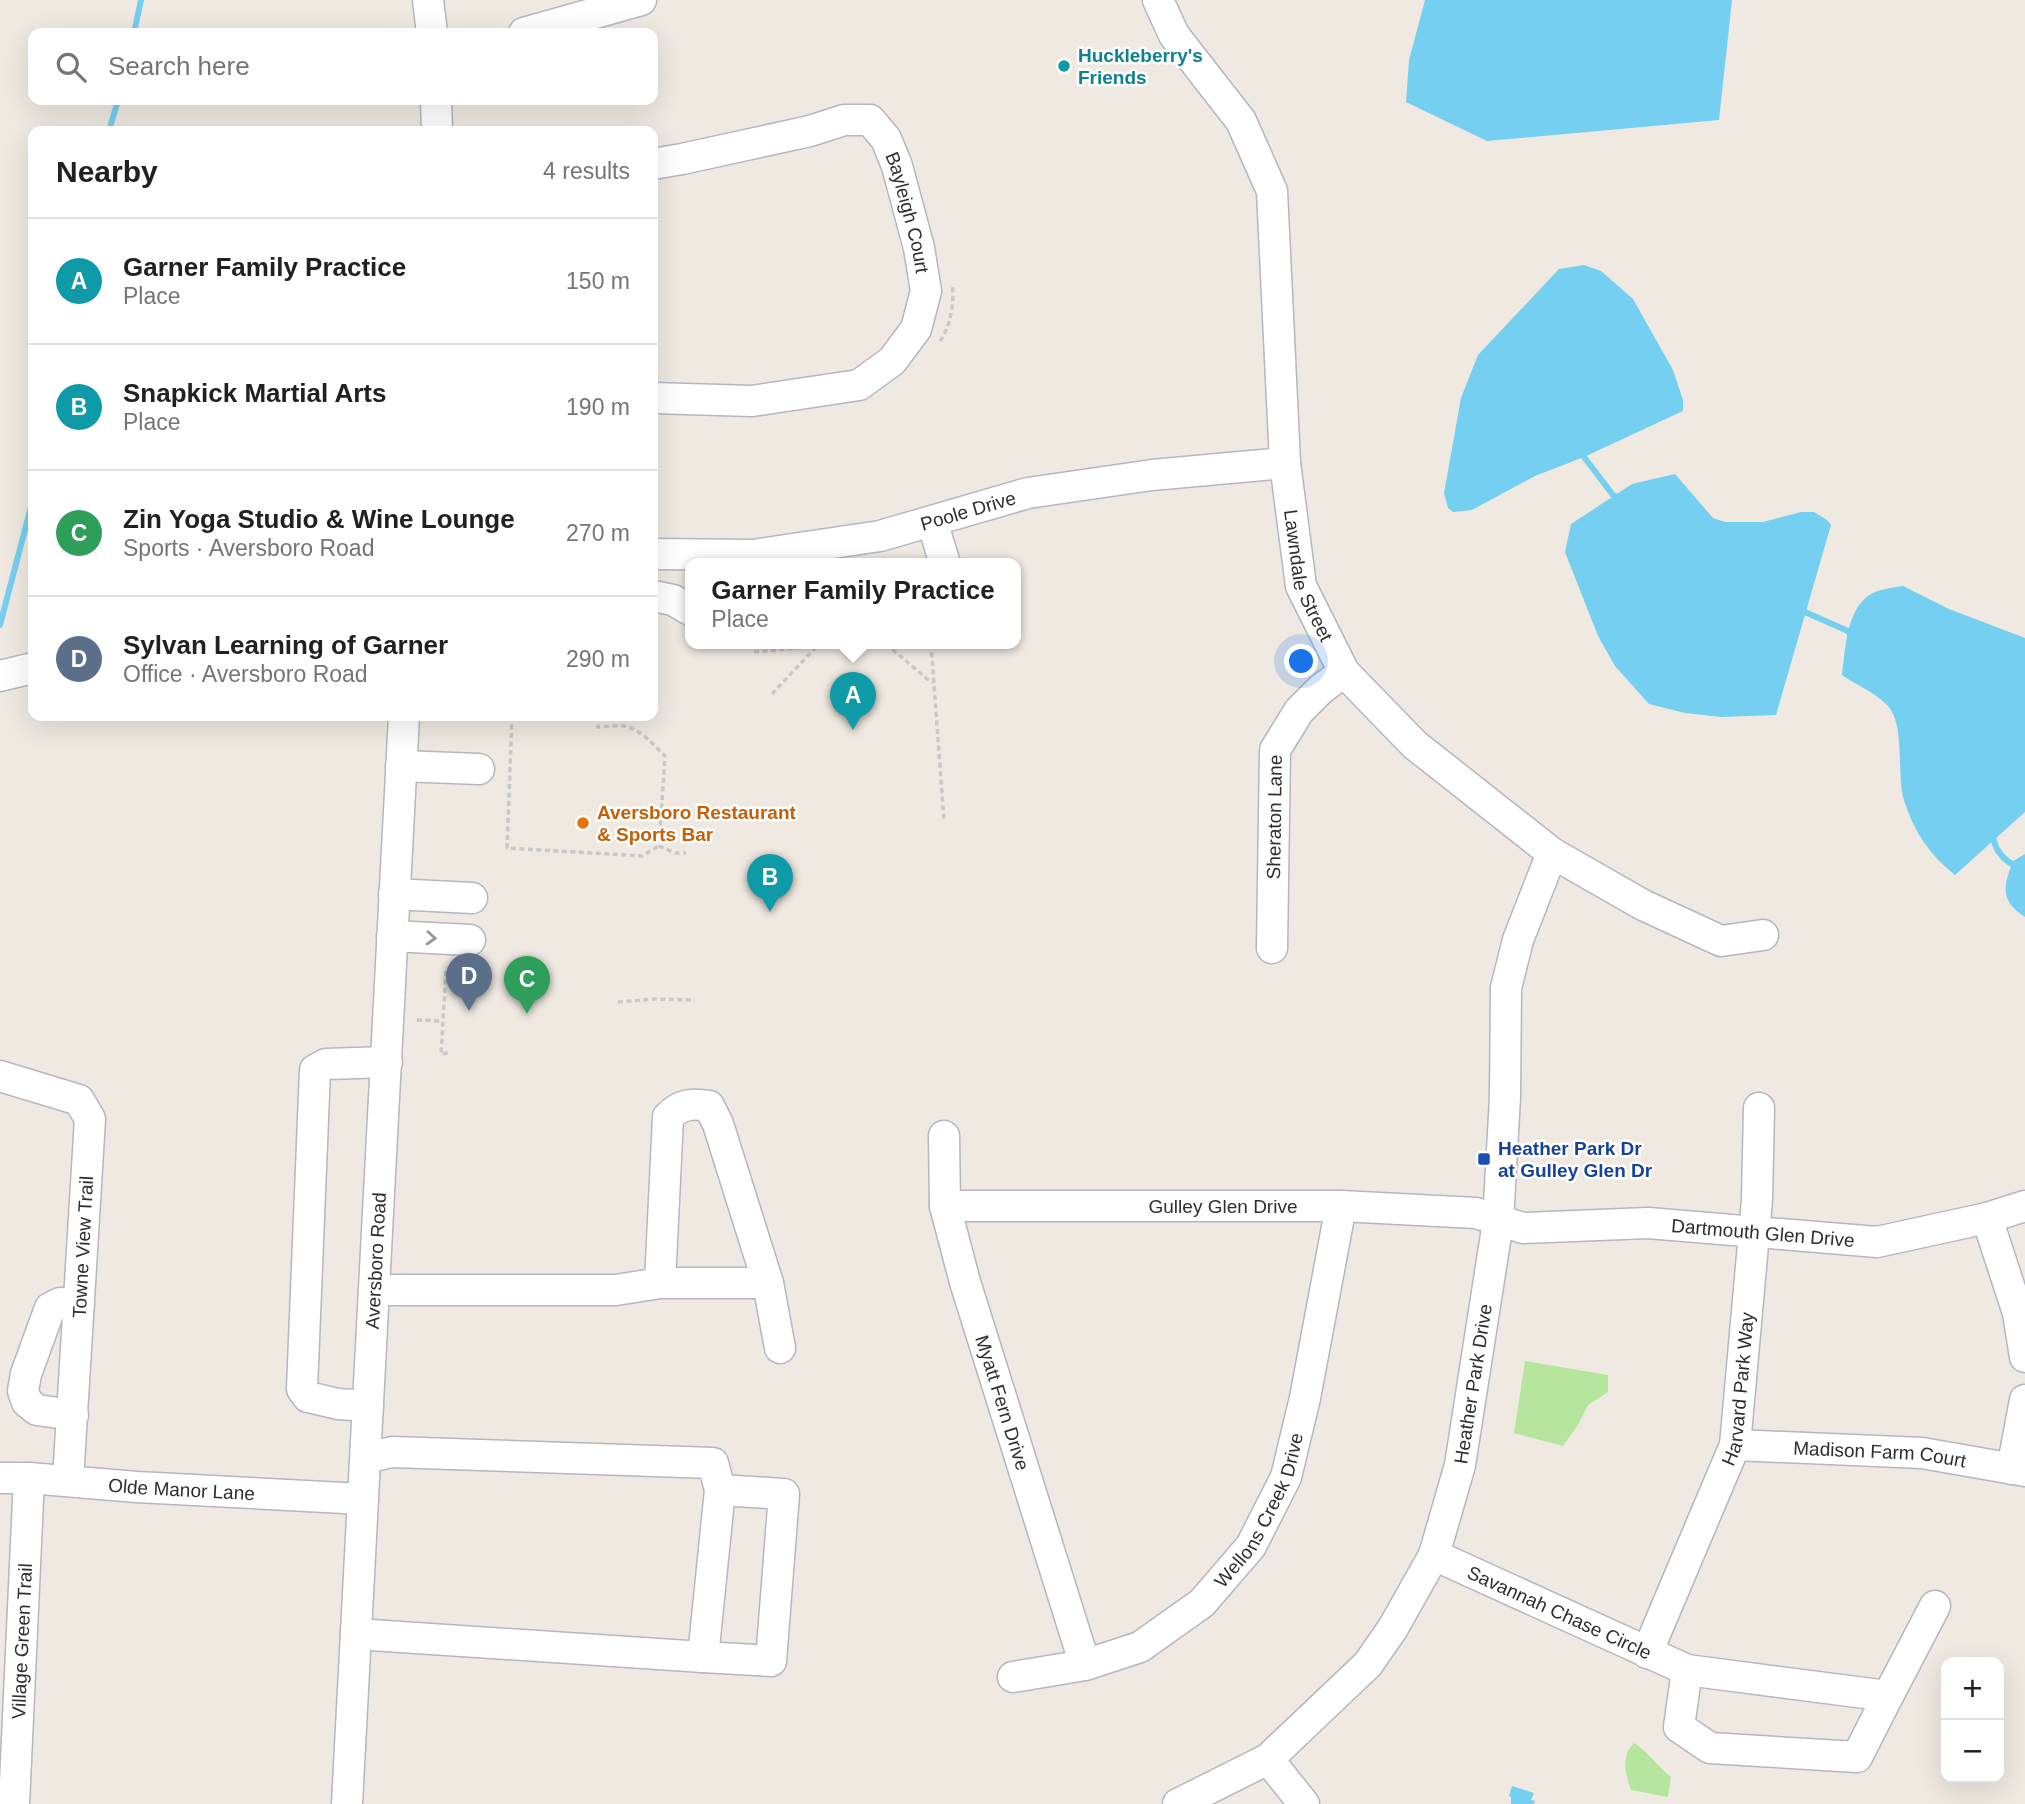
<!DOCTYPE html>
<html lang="en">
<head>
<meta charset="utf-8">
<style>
	:root { --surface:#fff; --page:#f2f2f2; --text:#202124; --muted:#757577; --line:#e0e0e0; --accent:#4264fb }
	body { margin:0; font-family:Helvetica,sans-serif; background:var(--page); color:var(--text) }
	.controls { position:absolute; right:21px; bottom:21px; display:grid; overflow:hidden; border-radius:14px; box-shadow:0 7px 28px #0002 }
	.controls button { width:63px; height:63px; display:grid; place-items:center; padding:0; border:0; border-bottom:2px solid var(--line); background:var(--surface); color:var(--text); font:35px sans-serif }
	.you { position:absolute; left:1302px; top:662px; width:24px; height:24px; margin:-18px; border:5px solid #fff; border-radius:50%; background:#1a73e8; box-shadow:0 0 0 10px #1a73e833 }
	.badge { display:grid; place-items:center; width:46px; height:46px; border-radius:50%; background:var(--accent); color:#fff; font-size:23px; font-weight:700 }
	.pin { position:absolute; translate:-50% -58px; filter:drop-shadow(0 2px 4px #0008) }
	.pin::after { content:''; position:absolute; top:37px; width:24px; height:21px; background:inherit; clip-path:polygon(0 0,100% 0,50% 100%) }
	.popup { position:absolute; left:685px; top:558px; width:336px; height:91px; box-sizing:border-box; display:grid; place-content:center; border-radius:14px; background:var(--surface); filter:drop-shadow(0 2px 5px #0005); font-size:23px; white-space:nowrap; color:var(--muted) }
	.popup b { font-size:26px; color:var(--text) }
	.popup::after { content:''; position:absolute; left:50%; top:100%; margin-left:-14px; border:14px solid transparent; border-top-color:var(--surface) }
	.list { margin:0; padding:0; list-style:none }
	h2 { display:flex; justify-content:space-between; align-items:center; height:91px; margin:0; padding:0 28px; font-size:30px }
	h2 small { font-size:23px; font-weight:400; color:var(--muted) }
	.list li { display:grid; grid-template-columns:46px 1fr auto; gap:21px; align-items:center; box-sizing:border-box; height:126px; padding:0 28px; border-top:2px solid var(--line) }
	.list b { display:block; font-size:26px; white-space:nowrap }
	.list p { margin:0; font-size:23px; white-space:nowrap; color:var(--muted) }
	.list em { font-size:23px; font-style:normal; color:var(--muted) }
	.icon { flex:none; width:38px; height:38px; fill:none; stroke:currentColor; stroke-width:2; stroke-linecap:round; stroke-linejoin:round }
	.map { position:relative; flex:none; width:2025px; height:1804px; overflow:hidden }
	.search { position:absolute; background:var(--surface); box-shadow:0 7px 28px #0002; left:28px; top:28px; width:630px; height:77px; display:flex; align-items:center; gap:18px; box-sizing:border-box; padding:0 24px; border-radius:14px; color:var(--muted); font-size:26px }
	.panel { position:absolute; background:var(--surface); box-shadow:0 7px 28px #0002; left:28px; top:126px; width:630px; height:595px; border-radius:14px }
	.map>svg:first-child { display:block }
	.green { fill:#b6e59e }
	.water { fill:#75cff0 }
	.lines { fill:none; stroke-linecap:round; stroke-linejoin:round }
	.stream { stroke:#75cff0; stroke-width:6 }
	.minor-casing { stroke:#b4b7c1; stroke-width:33 }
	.path { stroke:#c9c9c9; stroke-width:3.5; stroke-dasharray:5 3.5; stroke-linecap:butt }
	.minor { stroke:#fff; stroke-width:30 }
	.oneway { stroke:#969696 }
	.culture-dot { fill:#0f9aa8; stroke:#fff; stroke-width:2.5 }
	.food-dot { fill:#e8710a; stroke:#fff; stroke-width:2.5 }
	.transit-dot { fill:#1a4fb4; stroke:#fff; stroke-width:2.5 }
	.labels { text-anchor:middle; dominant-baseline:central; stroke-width:5; stroke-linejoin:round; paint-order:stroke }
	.culture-label { font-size:19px; font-weight:bold; fill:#0d838f; stroke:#fff; text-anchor:start }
	.street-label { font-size:19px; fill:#2e2e2e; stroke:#fff }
	.food-label { font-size:19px; font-weight:bold; fill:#c56008; stroke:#fff; text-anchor:start }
	.transit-label { font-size:19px; font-weight:bold; fill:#164399; stroke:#fff; text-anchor:start }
</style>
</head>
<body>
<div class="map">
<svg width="2025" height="1804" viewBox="0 0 2025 1804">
	<rect width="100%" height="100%" fill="#efe9e1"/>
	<g class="green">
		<polygon points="1525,1361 1608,1375 1608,1392 1588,1405 1578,1425 1563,1446 1514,1433"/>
		<path d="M1634,1743C1648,1752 1657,1766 1671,1777L1668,1797L1631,1790C1625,1774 1621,1756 1634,1743Z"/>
	</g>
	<g class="water">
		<polygon points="1425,0 1732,0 1719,120 1487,141 1406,102 1409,60"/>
		<polygon points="1584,265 1601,271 1633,299 1673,370 1683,400 1683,411 1584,457 1535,476 1472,510 1453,512 1448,508 1444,493 1461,398 1478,355 1559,269"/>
		<polygon points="1675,474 1713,518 1725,522 1763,522 1801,512 1814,512 1827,520 1831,525 1776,715 1721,717 1685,713 1649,704 1615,666 1598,636 1565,552 1571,524 1632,484"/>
		<path d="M1903,586L1949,609L2025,638V812L1955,875C1930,856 1913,830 1904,800C1896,775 1906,724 1887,705C1876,693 1856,685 1842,675C1846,647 1846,599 1881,590C1888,588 1896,587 1903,586Z"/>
		<path d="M2025,854V917C2000,901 2003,887 2013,861Z"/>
		<polygon points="1512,1786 1534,1793 1531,1800 1535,1801 1534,1804 1511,1804 1511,1797 1509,1796"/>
	</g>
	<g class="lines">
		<g class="stream">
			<polyline points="134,33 141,0"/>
			<polyline points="109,131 118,100"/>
			<polyline points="1583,449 1584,457 1613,495 1619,499"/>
			<polyline points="1798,609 1848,631 1852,638"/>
			<polyline points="0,625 33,499"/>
			<path d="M1990,832C1994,838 1994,843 1997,849C2003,860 2013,866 2025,869"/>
		</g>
		<defs>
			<g id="minor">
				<polyline points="428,0 432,33"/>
				<path id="s1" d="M1158,0L1174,35L1241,121L1272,191L1285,463L1301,586L1344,672L1415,745L1552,853L1643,905L1721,941L1763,935"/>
				<polyline points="524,33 641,0"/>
				<polyline points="436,100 437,131"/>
				<path id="s2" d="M653,164L682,159L810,131L844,120H870L886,139L897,166L919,248L926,291L916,329L892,361L859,385L752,401L653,398"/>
				<polyline points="932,521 945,564"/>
				<path id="s3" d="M653,554L753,555L880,536L1028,493L1152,475L1285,463"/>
				<polyline points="653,596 673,600 690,610"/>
				<polyline points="0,676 33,668"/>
				<polyline points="401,766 479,769"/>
				<polyline points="394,894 472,898"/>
				<polyline points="392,936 470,940"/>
				<path id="s4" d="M1272,948L1275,750L1299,711L1321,689L1344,672"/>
				<polyline points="0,1076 79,1100 90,1119 68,1480"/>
				<path id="s5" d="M944,1136L945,1206L965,1282L1085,1665"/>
				<path id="s6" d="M945,1206H1341L1476,1213L1523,1228L1648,1223L1877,1242L1987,1218L2025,1206"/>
				<polyline points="1987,1218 2018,1313 2025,1357"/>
				<polyline points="768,1283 780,1348"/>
				<path d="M374,1290H616L660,1283L668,1117C680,1104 693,1103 709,1106L718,1124L768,1283H660"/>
				<polyline points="368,1406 338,1404 308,1397 302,1389 315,1070 326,1064 387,1062"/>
				<polyline points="73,1415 37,1410 27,1402 23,1391 26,1374 50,1308 60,1303 79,1305"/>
				<path id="s7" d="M1735,1445L1922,1453L2025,1471"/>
				<polyline points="2012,1469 2025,1400"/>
				<path id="s8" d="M0,1478H29L137,1487L363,1499"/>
				<path id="s9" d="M1434,1555L1687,1670L1888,1696L1857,1757L1710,1748L1679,1727L1687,1670"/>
				<polyline points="356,1634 703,1657 720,1490 713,1463 392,1452 366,1458"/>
				<path id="s10" d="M1647,1653L1735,1445L1757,1200L1759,1108"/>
				<polyline points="703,1657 771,1661 784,1494 720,1490"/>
				<path id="s11" d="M1013,1677L1085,1665L1140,1647L1202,1603L1251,1546L1286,1477L1305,1398L1341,1206"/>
				<polyline points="1888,1696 1935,1606"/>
				<polyline points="1268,1759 1304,1804"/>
				<path id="s12" d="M14,1804L29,1478"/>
				<path id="s13" d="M347,1804L404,716"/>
				<path id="s14" d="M1178,1804L1268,1759L1368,1664L1393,1628L1434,1555L1460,1465L1498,1222L1505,1097L1506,988L1518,940L1552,853"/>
			</g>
		</defs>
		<use href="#minor" class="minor-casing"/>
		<g class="path">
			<path d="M940,341C950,328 955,301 952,285"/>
			<polyline points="886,644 932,683"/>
			<polyline points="931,644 944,820"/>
			<polyline points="754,652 834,645"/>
			<polyline points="772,694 815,648"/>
			<polyline points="512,716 507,848 642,856 659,846"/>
			<path d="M598,716V727C606,727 620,724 628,727C643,732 654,745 665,756L659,846"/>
			<polyline points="659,846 675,853 686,853"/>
			<polyline points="446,971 441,1054 448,1053"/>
			<polyline points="618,1002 655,999 695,1000"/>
			<polyline points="417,1020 442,1021"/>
		</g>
		<use href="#minor" class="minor"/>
	</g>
	<defs><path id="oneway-chevron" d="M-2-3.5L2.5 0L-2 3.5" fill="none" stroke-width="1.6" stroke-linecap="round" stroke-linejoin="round" transform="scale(1.75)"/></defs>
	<use class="oneway" href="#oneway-chevron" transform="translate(431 938) rotate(3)"/>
	<circle class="culture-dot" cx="1064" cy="66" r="7"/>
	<circle class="food-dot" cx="583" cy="823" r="7"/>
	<rect class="transit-dot" x="1477" y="1152" width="14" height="14" rx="3.5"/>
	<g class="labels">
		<g class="culture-label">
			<text x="1078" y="55">Huckleberry's<tspan x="1078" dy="22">Friends</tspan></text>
		</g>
		<g class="street-label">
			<text stroke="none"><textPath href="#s2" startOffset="324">Bayleigh Court</textPath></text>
			<text stroke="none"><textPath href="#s3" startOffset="320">Poole Drive</textPath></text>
			<text stroke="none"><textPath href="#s1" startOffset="612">Lawndale Street</textPath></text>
			<text stroke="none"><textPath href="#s4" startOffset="131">Sheraton Lane</textPath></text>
			<text stroke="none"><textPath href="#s6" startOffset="278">Gulley Glen Drive</textPath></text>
			<text stroke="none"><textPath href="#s6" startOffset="821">Dartmouth Glen Drive</textPath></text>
			<text transform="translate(83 1247) rotate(-87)">Towne View Trail</text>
			<text stroke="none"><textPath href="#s13" startOffset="544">Aversboro Road</textPath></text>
			<text stroke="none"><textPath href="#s14" startOffset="542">Heather Park Drive</textPath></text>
			<text stroke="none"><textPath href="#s10" startOffset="282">Harvard Park Way</textPath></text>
			<text stroke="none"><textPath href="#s5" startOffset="275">Myatt Fern Drive</textPath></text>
			<text stroke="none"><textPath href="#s7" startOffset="145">Madison Farm Court</textPath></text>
			<text stroke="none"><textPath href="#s8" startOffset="182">Olde Manor Lane</textPath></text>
			<text stroke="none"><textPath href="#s11" startOffset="318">Wellons Creek Drive</textPath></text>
			<text stroke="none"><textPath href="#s9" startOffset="138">Savannah Chase Circle</textPath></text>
			<text stroke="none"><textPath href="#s12" startOffset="163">Village Green Trail</textPath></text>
		</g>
		<g class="food-label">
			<text x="597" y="812">Aversboro Restaurant<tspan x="597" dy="22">&amp; Sports Bar</tspan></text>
		</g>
		<g class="transit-label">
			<text x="1498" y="1148">Heather Park Dr<tspan x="1498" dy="22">at Gulley Glen Dr</tspan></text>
		</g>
	</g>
</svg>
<div class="controls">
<button>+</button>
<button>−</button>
</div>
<div class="you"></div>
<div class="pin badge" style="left:853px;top:730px;background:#0f9aa8">A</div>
<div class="popup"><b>Garner Family Practice</b>Place</div>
<div class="pin badge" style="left:770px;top:912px;background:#0f9aa8">B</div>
<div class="pin badge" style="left:527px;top:1014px;background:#2e9e5b">C</div>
<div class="pin badge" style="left:469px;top:1011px;background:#5c6f8a">D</div>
<div class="search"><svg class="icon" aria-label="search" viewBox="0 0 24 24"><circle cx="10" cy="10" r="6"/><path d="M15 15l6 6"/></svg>Search here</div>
<section class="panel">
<h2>Nearby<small>4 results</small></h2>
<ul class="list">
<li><span class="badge" style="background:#0f9aa8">A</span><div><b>Garner Family Practice</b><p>Place</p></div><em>150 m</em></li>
<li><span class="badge" style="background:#0f9aa8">B</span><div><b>Snapkick Martial Arts</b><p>Place</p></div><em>190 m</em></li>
<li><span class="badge" style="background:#2e9e5b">C</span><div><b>Zin Yoga Studio &amp; Wine Lounge</b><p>Sports · Aversboro Road</p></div><em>270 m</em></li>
<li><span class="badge" style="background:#5c6f8a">D</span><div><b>Sylvan Learning of Garner</b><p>Office · Aversboro Road</p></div><em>290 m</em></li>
</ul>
</section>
</div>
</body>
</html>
